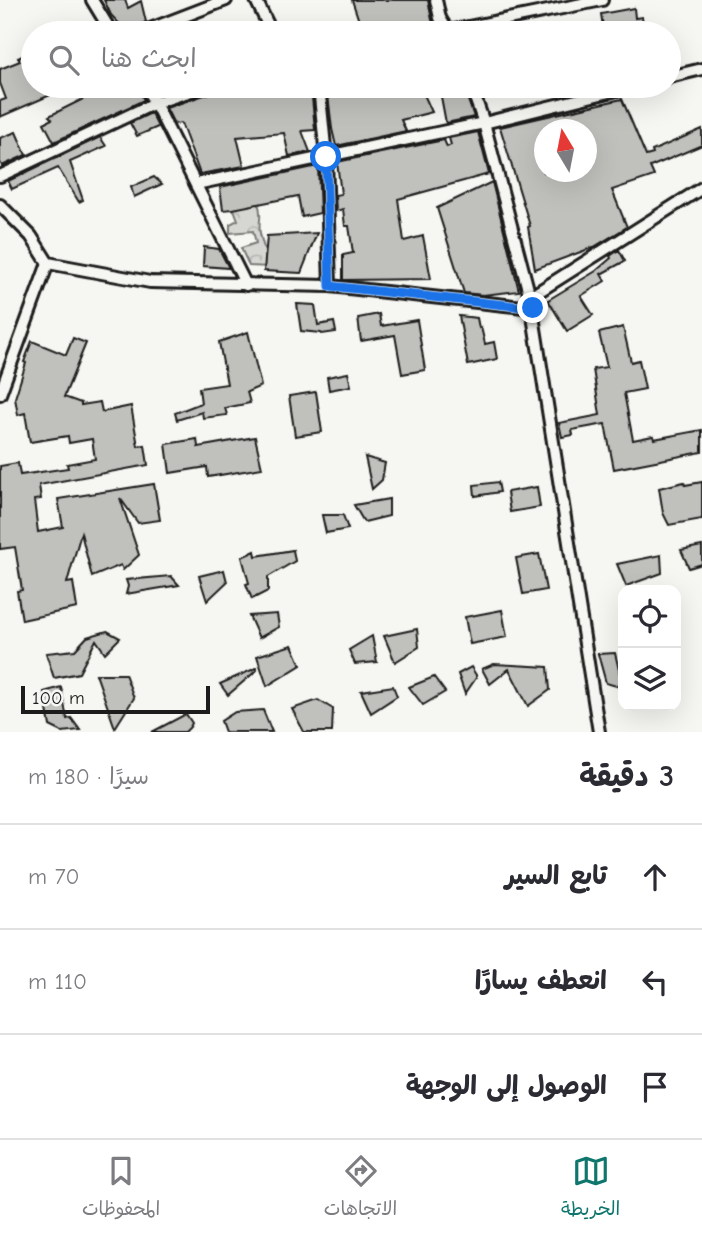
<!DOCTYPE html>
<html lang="ar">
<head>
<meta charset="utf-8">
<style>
	:root { --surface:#fff; --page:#f7f7f7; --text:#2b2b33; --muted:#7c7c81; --line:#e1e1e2; --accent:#0f766e }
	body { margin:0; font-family:"Comic Neue","Playpen Sans Arabic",sans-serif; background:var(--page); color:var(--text); direction:rtl }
	.controls { position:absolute; right:21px; bottom:21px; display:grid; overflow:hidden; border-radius:14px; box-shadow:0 7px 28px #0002 }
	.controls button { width:63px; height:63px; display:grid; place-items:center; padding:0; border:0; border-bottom:2px solid var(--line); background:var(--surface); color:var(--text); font:35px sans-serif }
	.compass { position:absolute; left:534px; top:119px; width:63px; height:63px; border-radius:50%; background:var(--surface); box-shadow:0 7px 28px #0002; rotate:350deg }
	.scale { position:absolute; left:21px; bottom:18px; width:189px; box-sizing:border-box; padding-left:7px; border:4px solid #1c1c1c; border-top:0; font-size:19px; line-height:24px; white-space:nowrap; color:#1c1c1c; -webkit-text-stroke:5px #f6f6f2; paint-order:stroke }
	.stop { position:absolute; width:21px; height:21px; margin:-16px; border:5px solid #1a73e8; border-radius:50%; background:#fff }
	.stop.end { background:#1a73e8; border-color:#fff; box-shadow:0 2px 7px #0008 }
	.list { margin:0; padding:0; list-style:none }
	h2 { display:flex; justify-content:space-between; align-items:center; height:91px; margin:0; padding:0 28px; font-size:30px }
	h2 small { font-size:23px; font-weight:400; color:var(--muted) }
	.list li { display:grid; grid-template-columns:46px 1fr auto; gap:21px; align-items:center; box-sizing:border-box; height:105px; padding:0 28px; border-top:2px solid var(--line) }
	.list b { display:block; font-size:26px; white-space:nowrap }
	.list em { font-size:23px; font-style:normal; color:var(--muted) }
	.icon { flex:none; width:38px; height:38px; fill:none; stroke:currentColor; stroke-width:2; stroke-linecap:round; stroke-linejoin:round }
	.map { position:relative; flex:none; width:702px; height:732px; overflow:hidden; direction:ltr }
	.search { position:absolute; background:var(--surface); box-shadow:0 7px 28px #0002; left:21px; right:21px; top:21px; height:77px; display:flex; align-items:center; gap:18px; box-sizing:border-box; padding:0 24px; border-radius:38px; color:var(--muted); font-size:26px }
	.sheet { height:406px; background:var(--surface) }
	nav { display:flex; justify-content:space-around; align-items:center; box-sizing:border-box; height:98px; border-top:2px solid var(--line); background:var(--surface); font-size:19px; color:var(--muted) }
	nav a { display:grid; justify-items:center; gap:4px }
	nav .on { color:var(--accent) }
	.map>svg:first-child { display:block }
	.park { fill:url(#park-crowns); stroke:#797977; stroke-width:2 }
	.building { fill:#c0c0bd; stroke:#1c1c1c; stroke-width:2; fill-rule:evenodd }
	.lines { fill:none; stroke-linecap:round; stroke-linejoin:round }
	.minor-casing { stroke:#1c1c1c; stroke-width:16 }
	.minor { stroke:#f6f6f2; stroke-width:10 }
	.route { stroke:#1a73e8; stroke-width:9 }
</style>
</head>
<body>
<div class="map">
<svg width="702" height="732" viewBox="0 0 702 732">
	<defs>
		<pattern id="park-crowns" width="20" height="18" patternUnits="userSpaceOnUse" patternTransform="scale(1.75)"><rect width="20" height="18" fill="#d6d6d2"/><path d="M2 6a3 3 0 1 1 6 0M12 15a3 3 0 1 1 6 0" fill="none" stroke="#b7b7b4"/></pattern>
	</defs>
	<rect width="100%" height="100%" fill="#f6f6f2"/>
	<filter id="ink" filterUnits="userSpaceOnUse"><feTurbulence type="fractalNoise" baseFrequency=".0143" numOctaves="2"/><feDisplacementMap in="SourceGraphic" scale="14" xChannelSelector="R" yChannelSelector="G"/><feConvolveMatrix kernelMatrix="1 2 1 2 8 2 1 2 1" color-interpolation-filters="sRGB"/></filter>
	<g filter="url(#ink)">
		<path class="park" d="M258,203C263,215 258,221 260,233C262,244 267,256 270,267L249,266L241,248L256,243L253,231L230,233V224L238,220L235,212L231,205Z"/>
		<g class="building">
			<polygon points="104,0 125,0 128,8 141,1 146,22 134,28 132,33 128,33 111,15"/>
			<polygon points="352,0 428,0 432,20 436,26 432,29 407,33 363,33"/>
			<polygon points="634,8 635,18 642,17 645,31 639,33 604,33 601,14"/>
			<polygon points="33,51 33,86 71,86 0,117 0,101 6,99 0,83 0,69 20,61 18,58"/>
			<polygon points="109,86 137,86 144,100 54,142 44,123 52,119 49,116"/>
			<polygon points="240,86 311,86 315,130 302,131 310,152 289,156 284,133 237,137 244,166 200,174 181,123 174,124 166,108 210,93"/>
			<polygon points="327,86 389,86 394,95 421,88 432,112 401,120 406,131 336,146 332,129"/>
			<polygon points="439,86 463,86 474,117 446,123"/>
			<path d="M622,99L646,156L653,154L652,151L702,129V145L650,167L654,176L612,190L627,227L594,247L535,269L528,227L530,226L500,127ZM544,130H586V172H544Z"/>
			<polygon points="151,113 158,127 137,136 130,123"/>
			<polygon points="16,132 26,155 2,166 0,162 0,138"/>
			<polygon points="478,132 489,174 398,199 404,241 423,236 431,279 343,280 343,255 353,253 349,226 345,226 343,209 336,211 335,195 341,194 337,162 444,140 447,147 451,145 449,138"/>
			<polygon points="100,137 106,146 70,162 83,200 79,202 58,168 12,189 8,181"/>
			<polygon points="318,166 320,213 302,217 298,196 233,209 223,210 220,187"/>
			<polygon points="154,177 162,184 134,197 131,187"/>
			<polygon points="492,182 519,291 483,295 464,293 437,208"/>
			<polygon points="317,233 301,273 264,271 267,236"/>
			<polygon points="204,247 219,249 229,268 203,266"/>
			<polygon points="619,250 625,261 601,274 605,281 581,296 593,315 567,331 548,300 596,271 611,258 610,256"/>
			<polygon points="297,304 315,305 318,325 334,322 336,332 322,334 321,333 301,331"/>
			<polygon points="379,314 381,326 417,320 425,370 402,374 395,335 361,341 358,318"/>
			<polygon points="459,316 477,318 479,328 481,327 485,344 494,342 497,359 468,365"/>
			<polygon points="623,327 631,362 639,360 645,389 624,393 633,440 653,436 654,439 702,430 702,452 614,469 605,424 572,430 573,435 562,437 559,423 600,415 593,369 607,367 599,333"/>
			<polygon points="248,332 261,386 247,392 250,403 225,408 227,415 203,418 202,412 177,420 175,413 201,403 199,388 227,384 219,342"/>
			<polygon points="73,338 86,343 64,397 81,403 81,405 100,402 102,412 131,406 138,446 145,445 148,465 39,485 41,499 34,500 38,532 63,527 58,499 154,484 160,520 138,523 120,498 139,555 123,570 121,565 92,577 81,533 67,583 73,582 77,608 22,620 17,591 22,590 15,547 0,549 0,466 18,463 20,475 68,468 67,464 95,459 92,439 69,443 68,436 30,442 25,413 18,415 15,398 26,363 24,362 32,341 66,355"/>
			<polygon points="348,373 351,386 329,390 327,377"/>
			<polygon points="316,392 322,432 295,436 289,396"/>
			<polygon points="255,437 262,468 208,477 207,467 170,473 166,444 197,439 198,447"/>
			<polygon points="365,457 385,463 382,480 372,489"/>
			<polygon points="498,482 500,492 475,496 474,485"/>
			<polygon points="684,482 685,485 702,482 702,519 669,525 663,513 659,488"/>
			<polygon points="537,487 540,507 510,512 507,492"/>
			<polygon points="389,499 389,516 364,522 354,505"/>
			<polygon points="322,515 343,515 348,529 326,533"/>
			<polygon points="702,546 702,564 689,568 681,550"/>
			<polygon points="293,550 295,561 268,577 268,591 252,599 246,584 249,583 242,557 255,551 256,556"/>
			<polygon points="539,554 546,590 523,594 516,558"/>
			<polygon points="661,555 662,573 626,586 617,564"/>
			<polygon points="224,570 227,582 207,601 199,576"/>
			<polygon points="171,576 179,585 126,594 128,586 126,580"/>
			<polygon points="502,610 507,637 470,644 465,617"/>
			<polygon points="277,614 279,627 259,638 249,616"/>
			<polygon points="417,629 419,647 395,662 384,636"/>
			<polygon points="107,631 120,638 105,653 96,640 79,673 54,678 46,653 75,650 87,637"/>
			<polygon points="372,636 377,662 355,664 349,650"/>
			<polygon points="292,645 301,665 267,686 257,656"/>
			<polygon points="615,653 623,687 623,688 606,683 598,654"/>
			<polygon points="494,664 548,667 550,690 528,706 509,669 490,684 482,669"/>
			<polygon points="471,667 476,675 476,678 465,694 458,674"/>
			<polygon points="256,668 257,670 228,695 220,684"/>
			<polygon points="96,674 125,674 134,698 115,728"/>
			<polygon points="434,677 445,692 423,705 409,687"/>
			<polygon points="393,686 397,696 371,713 361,691"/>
			<polygon points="61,687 67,719 71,718 80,730 62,732 50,726 44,692"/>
			<polygon points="318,700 333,709 332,732 304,732 292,709"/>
			<polygon points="263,710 272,732 225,732 221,721 235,712"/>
			<polygon points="186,714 192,723 190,727 185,732 152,732"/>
		</g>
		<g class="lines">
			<defs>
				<g id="minor">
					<polyline points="92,0 112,33"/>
					<polyline points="256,0 272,33"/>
					<polyline points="436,0 440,18 449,33"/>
					<polyline points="140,33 226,0"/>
					<polyline points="439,33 602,0"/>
					<polyline points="669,77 702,69"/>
					<polyline points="145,86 155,103 246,285"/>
					<polyline points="319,86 326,157 330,286"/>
					<polyline points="471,86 484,123 530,297"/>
					<polyline points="0,176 155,103 206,86"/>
					<polyline points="196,184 484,123 633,86"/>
					<polyline points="0,205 31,236 48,263 150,282 330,286 533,308"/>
					<polyline points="0,394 48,263"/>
					<polyline points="599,732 530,297 702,188"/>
				</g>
			</defs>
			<use href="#minor" class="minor-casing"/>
			<use href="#minor" class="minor"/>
		</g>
	</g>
	<g class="lines" filter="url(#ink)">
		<polyline class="route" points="326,157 330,286 533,308"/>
	</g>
</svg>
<div class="controls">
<button><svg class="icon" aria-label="locate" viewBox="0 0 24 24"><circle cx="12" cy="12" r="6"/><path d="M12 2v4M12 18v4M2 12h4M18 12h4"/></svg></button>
<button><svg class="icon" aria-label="layers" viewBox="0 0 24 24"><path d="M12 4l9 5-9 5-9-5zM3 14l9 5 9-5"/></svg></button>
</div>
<svg class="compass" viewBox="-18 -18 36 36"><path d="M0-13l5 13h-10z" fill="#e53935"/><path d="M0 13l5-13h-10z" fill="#7c7c81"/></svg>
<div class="scale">100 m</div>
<div class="stop" style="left:326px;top:157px"></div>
<div class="stop end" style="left:533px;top:308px"></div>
<div class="search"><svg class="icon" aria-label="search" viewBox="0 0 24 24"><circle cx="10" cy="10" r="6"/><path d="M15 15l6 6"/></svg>ابحث هنا</div>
</div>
<section class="sheet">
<h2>3 دقيقة<small>سيرًا · 180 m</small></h2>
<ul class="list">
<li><svg class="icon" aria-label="ahead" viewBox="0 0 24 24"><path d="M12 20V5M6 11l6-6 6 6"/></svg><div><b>تابع السير</b></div><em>70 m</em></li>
<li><svg class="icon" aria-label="left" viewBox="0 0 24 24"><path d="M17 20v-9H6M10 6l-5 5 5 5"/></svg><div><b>انعطف يسارًا</b></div><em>110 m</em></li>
<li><svg class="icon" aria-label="arrive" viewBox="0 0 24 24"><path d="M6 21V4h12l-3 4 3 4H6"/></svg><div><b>الوصول إلى الوجهة</b></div></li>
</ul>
</section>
<nav>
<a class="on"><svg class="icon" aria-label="map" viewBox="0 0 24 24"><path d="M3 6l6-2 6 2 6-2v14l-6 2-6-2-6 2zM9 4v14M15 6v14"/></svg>الخريطة</a>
<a><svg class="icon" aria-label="directions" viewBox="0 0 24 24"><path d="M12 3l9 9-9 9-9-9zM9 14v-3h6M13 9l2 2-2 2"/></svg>الاتجاهات</a>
<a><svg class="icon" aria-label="saved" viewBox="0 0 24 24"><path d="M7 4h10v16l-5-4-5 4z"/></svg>المحفوظات</a>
</nav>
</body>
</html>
